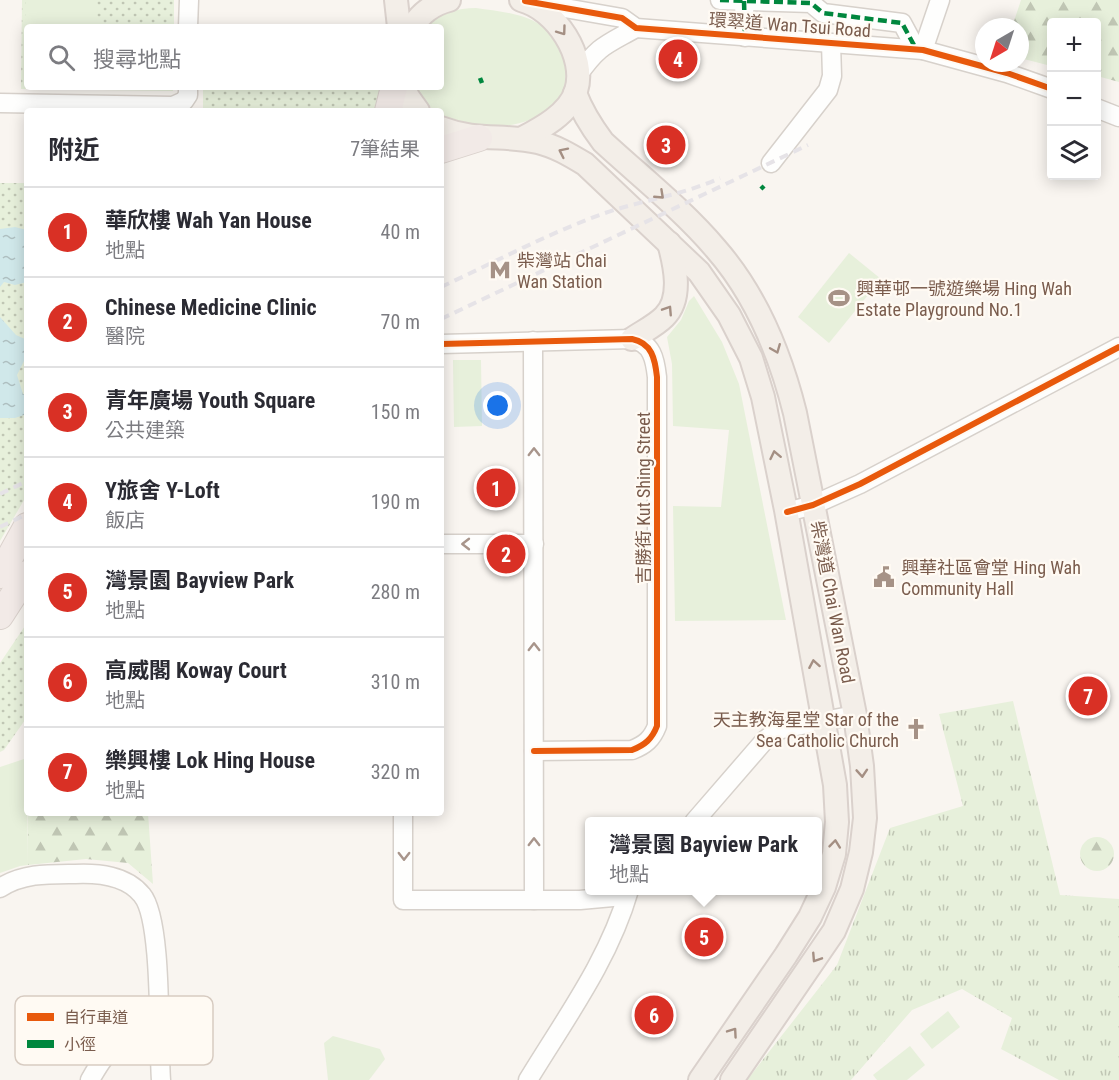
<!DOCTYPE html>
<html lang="zh-TW">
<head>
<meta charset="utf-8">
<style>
	:root { --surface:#fff; --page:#f2f2f3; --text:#2b2b33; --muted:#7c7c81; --line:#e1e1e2; --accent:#d93025 }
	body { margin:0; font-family:"Roboto Condensed","Noto Sans TC",sans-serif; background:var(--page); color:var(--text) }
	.controls { position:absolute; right:18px; top:18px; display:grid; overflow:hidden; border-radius:6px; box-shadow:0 3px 15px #0003 }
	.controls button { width:54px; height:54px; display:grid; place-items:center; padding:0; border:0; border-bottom:2px solid var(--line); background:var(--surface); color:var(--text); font:30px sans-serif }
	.compass { position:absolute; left:975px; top:18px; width:54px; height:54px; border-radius:50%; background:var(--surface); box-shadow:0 3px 15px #0003; rotate:219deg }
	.you { position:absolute; left:498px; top:406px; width:21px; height:21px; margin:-15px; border:4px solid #fff; border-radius:50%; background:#1a73e8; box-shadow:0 0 0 9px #1a73e833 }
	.badge { display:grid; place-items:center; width:39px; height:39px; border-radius:50%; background:var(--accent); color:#fff; font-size:20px; font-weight:700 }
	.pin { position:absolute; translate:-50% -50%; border:3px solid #fff; box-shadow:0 2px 6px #0006 }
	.popup { position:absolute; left:585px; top:817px; width:237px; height:78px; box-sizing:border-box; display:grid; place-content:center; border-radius:6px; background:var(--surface); filter:drop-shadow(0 2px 4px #0005); font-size:20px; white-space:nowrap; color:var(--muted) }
	.popup b { font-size:22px; color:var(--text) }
	.popup::after { content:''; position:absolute; left:50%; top:100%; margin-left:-12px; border:12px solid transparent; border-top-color:var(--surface) }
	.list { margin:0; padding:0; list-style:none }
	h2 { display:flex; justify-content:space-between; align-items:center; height:78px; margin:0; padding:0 24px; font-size:26px }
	h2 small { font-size:20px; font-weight:400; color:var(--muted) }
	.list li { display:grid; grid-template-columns:39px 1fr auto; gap:18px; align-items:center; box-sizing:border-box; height:90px; padding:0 24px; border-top:2px solid var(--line) }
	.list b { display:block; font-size:22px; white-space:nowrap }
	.list p { margin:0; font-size:20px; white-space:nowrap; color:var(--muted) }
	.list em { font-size:20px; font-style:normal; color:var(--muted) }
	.icon { flex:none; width:33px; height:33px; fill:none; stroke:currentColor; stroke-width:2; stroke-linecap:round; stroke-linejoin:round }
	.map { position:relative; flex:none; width:1119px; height:1080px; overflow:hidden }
	.search { position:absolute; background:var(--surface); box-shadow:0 3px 15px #0003; left:24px; top:24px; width:420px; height:66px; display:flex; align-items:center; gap:15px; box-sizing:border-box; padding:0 21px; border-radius:6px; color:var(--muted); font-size:22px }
	.panel { position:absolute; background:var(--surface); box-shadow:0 3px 15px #0003; left:24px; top:108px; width:420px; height:708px; border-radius:6px }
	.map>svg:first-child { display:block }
	.grass { fill:url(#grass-tufts) }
	.forest { fill:url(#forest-firs) }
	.park { fill:url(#park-dots) }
	.garden { fill:#e7f0db }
	.water { fill:url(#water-ripples) }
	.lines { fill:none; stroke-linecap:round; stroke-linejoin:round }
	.minor-casing { stroke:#d7d1cb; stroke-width:21 }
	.major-casing { stroke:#dad1cc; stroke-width:26 }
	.highway-casing { stroke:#dad1cc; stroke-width:28 }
	.minor { stroke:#fefefd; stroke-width:18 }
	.major { stroke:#f3eee8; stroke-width:22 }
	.highway { stroke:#f2eae7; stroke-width:26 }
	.rail { stroke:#e6e3e7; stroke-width:4; stroke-dasharray:9 6; stroke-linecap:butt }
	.quiet { stroke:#00873e; stroke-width:4.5; stroke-dasharray:9 4.5; stroke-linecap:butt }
	.cycleway-casing { stroke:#fffaf3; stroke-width:10 }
	.cycleway { stroke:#e8590c; stroke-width:6 }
	.oneway { stroke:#a48f83 }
	.oneway2 { stroke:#a8958b }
	.labels { text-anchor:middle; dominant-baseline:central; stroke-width:4.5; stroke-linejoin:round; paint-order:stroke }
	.street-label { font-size:18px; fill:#7a5c4d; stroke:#fffaf3 }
	.poi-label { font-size:18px; fill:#7a5c4d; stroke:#fffaf3; text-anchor:start }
	.key { fill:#fffaf3; stroke:#d7cbc1; stroke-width:1.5 }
	.key-label { font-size:16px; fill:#7a5c4d }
</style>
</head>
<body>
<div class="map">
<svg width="1119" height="1080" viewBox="0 0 1119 1080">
	<defs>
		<pattern id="grass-tufts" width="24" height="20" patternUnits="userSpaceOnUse" patternTransform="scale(1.5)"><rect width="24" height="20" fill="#e7f0db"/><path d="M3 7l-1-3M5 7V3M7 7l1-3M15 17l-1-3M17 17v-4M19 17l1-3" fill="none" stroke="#c0c6b4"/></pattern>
		<pattern id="forest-firs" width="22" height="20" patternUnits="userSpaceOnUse" patternTransform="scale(1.5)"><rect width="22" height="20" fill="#e7f0db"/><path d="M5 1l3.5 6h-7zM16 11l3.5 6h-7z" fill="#c0c6b4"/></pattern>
		<pattern id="park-dots" width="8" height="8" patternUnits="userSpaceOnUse" patternTransform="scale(1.5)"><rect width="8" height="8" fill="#e7f0db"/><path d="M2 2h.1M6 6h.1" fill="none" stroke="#c0c6b4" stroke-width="1.8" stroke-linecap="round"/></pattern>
		<pattern id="water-ripples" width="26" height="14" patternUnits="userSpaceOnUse" patternTransform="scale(1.5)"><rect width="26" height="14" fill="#d0e8ea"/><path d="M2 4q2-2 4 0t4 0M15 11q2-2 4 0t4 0" fill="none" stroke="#aebfc0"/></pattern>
	</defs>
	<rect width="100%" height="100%" fill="#f9f5f0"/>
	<polygon class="grass" points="1013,701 1060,895 1119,899 1119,1080 1059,1080 1001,1049 1012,1018 962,989 912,1010 851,1080 747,1080 837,965 890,828 963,806 939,714"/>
	<g class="forest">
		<polygon points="1021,0 1119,0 1119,82 1097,76 1096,22 1052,22 1051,66 1020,58 1020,27 1012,27"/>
		<polygon points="28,813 148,813 153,884 128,863 86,859 28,865"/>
		<circle cx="1097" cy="854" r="17"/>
	</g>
	<g class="park">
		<polygon points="22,0 174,0 174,27 27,27 27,87 173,87 173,91 21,89"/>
		<polygon points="203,87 383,87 377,111 203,111"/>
		<polygon points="0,183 27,183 27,495 0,541"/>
		<polygon points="27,623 27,721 25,720 4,750 0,752 0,663"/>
	</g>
	<g class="garden">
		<polygon points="26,0 97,0 96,27 27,27 27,80 24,80"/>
		<path d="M476,8C497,11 521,13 539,24C551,31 559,43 563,57C578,108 528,129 486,126C470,125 455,124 441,117V111H434L421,97L416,87H441V27H426C440,13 457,8 476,8Z"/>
		<polygon points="849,253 881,279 829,343 798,317"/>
		<polygon points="694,296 722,342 739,384 786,620 675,621 673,506 721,507 729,430 673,426 672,364 667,337 681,320 689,301"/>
		<polygon points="453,360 481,360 482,426 454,427"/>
		<polygon points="27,758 28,865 20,866 0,873 0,767"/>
		<polygon points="948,1011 960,1027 932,1049 920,1034"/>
		<polygon points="333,1036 380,1049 385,1059 369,1080 328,1080 324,1043"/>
		<polygon points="910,1046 925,1065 907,1080 877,1080 873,1075"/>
	</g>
	<g class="water">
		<polygon points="15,227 27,230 27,282 15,285 4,282 0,287 0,229"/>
		<polygon points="0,317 16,335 27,340 27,361 24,361 17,375 23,394 27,394 27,414 15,418 0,418"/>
	</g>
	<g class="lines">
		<defs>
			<g id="minor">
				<polyline points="720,0 811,3 823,13 902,23 916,49"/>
				<polyline points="744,1 745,37"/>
				<polyline points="530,2 622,18 636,28 923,50 1007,73 1052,89"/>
				<polyline points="188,27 189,0"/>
				<polyline points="923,50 940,0"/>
				<path d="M578,75C599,45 606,45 636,28"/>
				<polyline points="0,103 173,106 184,101 188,95 188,87"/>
				<polyline points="1096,108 1119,117"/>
				<polyline points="771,163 828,90 832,76 831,43"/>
				<polyline points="533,341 534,900"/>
				<path d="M441,344L632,339C652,343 655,359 657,377V726C652,739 645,745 632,750L534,751"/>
				<polyline points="787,512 813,505 860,484 1119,347"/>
				<polyline points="441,544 534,544"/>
				<polyline points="403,813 403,900 580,900 613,897 628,890"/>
				<polyline points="694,822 765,740 778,730 786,728 855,715"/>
				<path d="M0,888C23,873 49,874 75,874C98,873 126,875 142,895C163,920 158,1042 161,1080"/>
				<path d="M90,1080C111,1043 117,1041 159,1038"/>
				<path d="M528,1080C565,1019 609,960 629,890"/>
			</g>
			<g id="major">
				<polyline points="396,0 399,27"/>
				<path d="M412,27C421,13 433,4 449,0"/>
				<polyline points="404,87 408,97 418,111"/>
				<path d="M575,93C582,112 591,126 603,142C641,177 683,210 716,249C757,296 780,353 795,413L855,715L862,766L865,818L861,852L852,889L834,931L732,1080"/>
				<path d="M441,128C477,142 504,134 538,142C555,146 570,155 585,164L699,272L729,315L751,358L763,397L786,510L835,785L837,822L834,854L824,887L810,917L786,955L700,1080"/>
				<path d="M521,139C540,129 569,114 576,91C587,57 556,9 521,0"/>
				<path d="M632,339C642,332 655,326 664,317C683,299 675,265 669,243"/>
			</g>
			<g id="highway">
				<polyline points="388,111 394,87"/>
				<polyline points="441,150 479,138"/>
				<polyline points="0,575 27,526"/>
				<polyline points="0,616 27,574"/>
			</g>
		</defs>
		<use href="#minor" class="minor-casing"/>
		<use href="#major" class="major-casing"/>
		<use href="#highway" class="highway-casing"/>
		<use href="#minor" class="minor"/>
		<use href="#major" class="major"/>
		<use href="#highway" class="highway"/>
		<g class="rail">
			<path d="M441,287C495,262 549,233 605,213C643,200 683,195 720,178"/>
			<polyline points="441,319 808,145"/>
			<polyline points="0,494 27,481"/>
			<polyline points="0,527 27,514"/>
		</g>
		<g class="quiet">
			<polyline points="720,0 811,3 823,13 902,23 916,49"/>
			<polyline points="744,1 745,37"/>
			<polyline points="480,78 482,83"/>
			<polyline points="761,186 764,189"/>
		</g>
		<defs>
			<g id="cycleway">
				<polyline points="525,1 622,18 636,28 923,50 1007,73 1052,89"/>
				<path d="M441,344L632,339C652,343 655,359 657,377V726C652,739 645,745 632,750L534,751"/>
				<polyline points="787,512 813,505 860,484 1119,347"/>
			</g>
		</defs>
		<use href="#cycleway" class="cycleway-casing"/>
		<use href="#cycleway" class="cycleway"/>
	</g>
	<defs><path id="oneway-chevron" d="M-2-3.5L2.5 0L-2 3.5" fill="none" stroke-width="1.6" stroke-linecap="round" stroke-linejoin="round" transform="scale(1.5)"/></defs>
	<g class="oneway">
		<use href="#oneway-chevron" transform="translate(562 31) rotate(54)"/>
		<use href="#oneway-chevron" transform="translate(563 152) rotate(-154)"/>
		<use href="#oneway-chevron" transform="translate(660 195) rotate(43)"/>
		<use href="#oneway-chevron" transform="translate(668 310) rotate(-57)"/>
		<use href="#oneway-chevron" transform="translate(776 349) rotate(68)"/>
		<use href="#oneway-chevron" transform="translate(775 455) rotate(-102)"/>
		<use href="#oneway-chevron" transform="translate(814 664) rotate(-100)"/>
		<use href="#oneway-chevron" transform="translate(862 773) rotate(86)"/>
		<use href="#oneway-chevron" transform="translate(835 844) rotate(-84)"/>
		<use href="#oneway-chevron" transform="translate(816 958) rotate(123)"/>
		<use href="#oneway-chevron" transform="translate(733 1032) rotate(-55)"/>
	</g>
	<g class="oneway2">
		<use href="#oneway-chevron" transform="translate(534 452) rotate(-90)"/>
		<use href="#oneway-chevron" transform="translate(466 544) rotate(-180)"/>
		<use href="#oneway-chevron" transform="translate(534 647) rotate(-90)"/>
		<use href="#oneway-chevron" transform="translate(534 842) rotate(-90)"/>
		<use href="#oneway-chevron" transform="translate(404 856) rotate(90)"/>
	</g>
	<defs>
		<symbol id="metro-bare" viewBox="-9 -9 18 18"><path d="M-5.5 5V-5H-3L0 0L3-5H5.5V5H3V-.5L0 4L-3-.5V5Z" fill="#a69286" stroke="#fffaf3" stroke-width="2.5" paint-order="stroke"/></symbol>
		<symbol id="stadium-bare" viewBox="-9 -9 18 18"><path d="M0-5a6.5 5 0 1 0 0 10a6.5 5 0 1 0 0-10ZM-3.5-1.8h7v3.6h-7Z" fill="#a69286" stroke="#fffaf3" stroke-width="2.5" paint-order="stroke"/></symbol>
		<symbol id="civic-bare" viewBox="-9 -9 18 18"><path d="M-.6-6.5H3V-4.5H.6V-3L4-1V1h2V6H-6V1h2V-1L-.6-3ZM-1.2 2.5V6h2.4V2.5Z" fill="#a69286" stroke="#fffaf3" stroke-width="2.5" paint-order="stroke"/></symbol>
		<symbol id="church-bare" viewBox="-9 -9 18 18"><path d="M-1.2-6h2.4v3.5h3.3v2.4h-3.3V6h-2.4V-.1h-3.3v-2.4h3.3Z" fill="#a69286" stroke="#fffaf3" stroke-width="2.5" paint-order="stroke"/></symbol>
	</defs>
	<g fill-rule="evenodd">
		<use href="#metro-bare" x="485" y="255" width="30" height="30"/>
		<use href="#stadium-bare" x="824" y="283" width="30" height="30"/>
		<use href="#civic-bare" x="869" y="562" width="30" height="30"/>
		<use href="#church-bare" x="901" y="714" width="30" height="30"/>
	</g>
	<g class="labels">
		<g class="street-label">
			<text transform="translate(790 25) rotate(4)">環翠道 Wan Tsui Road</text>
			<text transform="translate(643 498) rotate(-90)">吉勝街 Kut Shing Street</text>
			<text transform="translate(833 602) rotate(79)">柴灣道 Chai Wan Road</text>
		</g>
		<g class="poi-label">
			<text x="517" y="260">柴灣站 Chai<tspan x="517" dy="21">Wan Station</tspan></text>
			<text x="856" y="288">興華邨一號遊樂場 Hing Wah<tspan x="856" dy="21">Estate Playground No.1</tspan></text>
			<text x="901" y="567">興華社區會堂 Hing Wah<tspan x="901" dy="21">Community Hall</tspan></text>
			<text x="899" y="719" text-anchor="end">天主教海星堂 Star of the<tspan x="899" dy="21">Sea Catholic Church</tspan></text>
		</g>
	</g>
	<rect x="15" y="996" width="198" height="69" rx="9" class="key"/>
	<rect x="27" y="1013" width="27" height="8" fill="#e8590c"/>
	<rect x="27" y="1040" width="27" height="8" fill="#00873e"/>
	<g class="key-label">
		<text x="64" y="1023">自行車道</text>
		<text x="64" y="1050">小徑</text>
	</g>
</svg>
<div class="controls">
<button>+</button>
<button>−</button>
<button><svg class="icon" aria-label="layers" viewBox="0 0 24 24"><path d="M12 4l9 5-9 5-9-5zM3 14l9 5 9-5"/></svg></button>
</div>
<svg class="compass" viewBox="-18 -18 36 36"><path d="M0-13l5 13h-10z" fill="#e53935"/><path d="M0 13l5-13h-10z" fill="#7c7c81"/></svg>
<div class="you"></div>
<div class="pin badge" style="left:496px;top:488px">1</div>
<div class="pin badge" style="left:506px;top:554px">2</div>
<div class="pin badge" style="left:666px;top:145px">3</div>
<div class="pin badge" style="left:678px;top:59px">4</div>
<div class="pin badge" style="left:704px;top:937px">5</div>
<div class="popup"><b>灣景園 Bayview Park</b>地點</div>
<div class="pin badge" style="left:654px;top:1015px">6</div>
<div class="pin badge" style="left:1088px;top:696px">7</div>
<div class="search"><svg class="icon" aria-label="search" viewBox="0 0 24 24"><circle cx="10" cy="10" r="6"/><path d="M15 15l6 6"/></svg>搜尋地點</div>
<section class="panel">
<h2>附近<small>7筆結果</small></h2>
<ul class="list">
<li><span class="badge">1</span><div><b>華欣樓 Wah Yan House</b><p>地點</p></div><em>40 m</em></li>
<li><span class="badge">2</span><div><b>Chinese Medicine Clinic</b><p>醫院</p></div><em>70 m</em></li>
<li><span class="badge">3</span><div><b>青年廣場 Youth Square</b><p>公共建築</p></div><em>150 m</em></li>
<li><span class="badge">4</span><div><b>Y旅舍 Y-Loft</b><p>飯店</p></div><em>190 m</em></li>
<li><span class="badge">5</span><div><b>灣景園 Bayview Park</b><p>地點</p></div><em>280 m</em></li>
<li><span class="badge">6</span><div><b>高威閣 Koway Court</b><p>地點</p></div><em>310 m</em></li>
<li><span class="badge">7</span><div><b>樂興樓 Lok Hing House</b><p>地點</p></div><em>320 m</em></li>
</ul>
</section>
</div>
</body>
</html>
